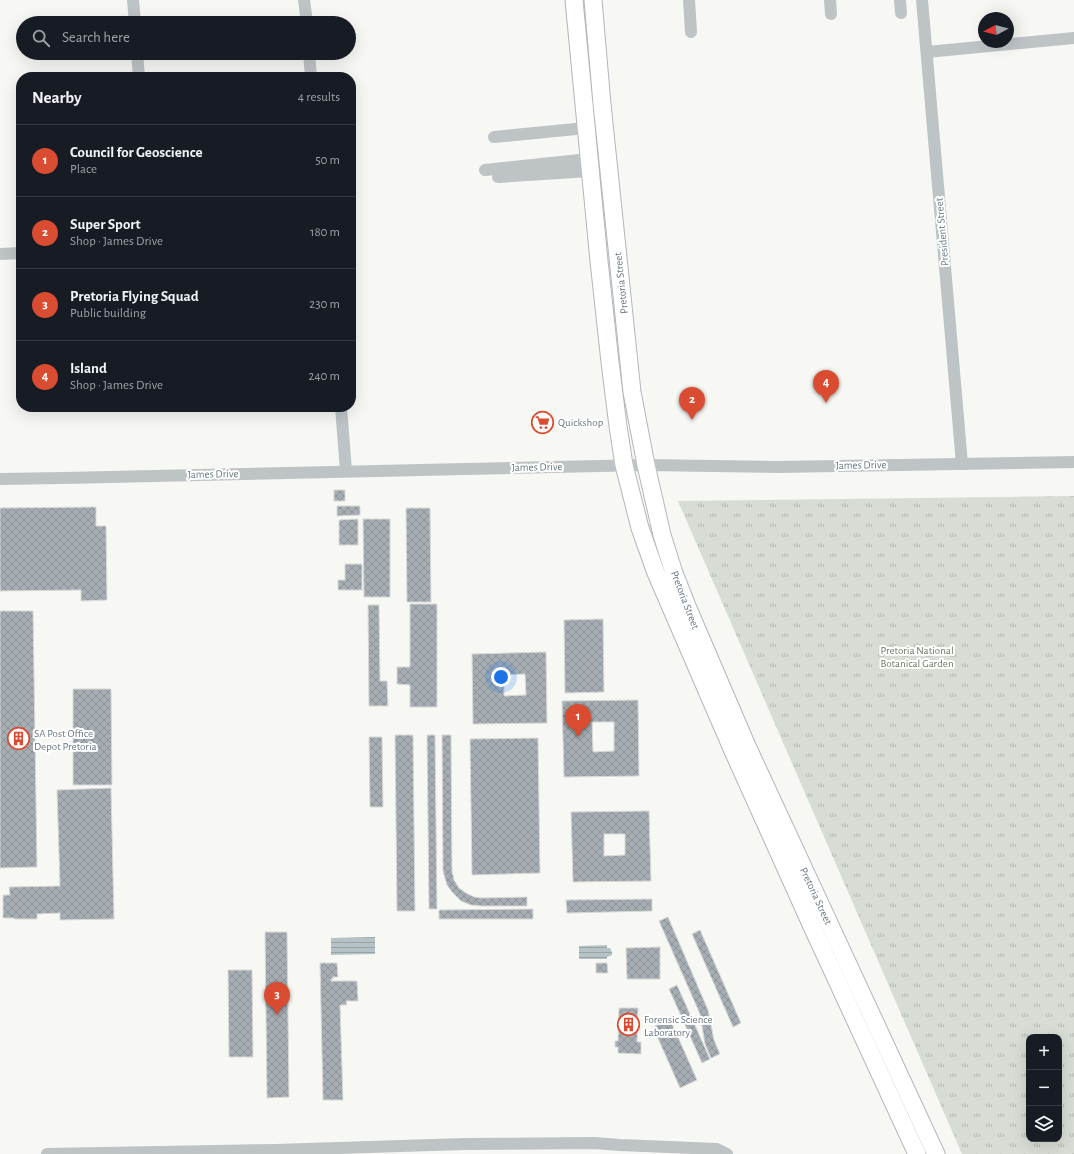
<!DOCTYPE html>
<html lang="en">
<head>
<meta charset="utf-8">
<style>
	:root { --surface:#171b24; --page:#242831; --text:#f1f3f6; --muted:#9ea1a6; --line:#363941; --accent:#da4c31 }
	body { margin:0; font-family:"Alegreya Sans",sans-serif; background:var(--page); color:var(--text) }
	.controls { position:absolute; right:12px; bottom:12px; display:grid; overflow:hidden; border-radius:8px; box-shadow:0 4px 16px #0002 }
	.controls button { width:36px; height:36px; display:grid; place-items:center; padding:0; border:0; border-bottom:1px solid var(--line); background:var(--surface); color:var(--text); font:20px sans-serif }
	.compass { position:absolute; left:978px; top:12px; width:36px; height:36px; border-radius:50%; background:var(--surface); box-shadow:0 4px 16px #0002; rotate:263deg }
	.you { position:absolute; left:501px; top:677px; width:14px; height:14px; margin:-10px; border:3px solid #fff; border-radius:50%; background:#1a73e8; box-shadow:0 0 0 6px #1a73e833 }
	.badge { display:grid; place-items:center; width:26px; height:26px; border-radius:50%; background:var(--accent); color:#fff; font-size:13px; font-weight:700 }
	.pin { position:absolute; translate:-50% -33px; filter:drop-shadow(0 1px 2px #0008) }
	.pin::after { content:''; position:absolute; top:21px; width:14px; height:12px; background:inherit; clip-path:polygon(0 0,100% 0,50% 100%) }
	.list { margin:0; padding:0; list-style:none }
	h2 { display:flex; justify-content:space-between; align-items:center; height:52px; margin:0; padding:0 16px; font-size:17px }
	h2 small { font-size:13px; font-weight:400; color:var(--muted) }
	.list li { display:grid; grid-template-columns:26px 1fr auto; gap:12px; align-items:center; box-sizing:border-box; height:72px; padding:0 16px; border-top:1px solid var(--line) }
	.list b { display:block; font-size:15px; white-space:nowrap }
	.list p { margin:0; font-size:13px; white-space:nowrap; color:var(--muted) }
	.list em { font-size:13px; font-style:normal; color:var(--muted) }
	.icon { flex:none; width:22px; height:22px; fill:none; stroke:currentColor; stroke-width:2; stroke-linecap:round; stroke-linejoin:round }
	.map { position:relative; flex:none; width:1074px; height:1154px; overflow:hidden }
	.search { position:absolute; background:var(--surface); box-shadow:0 4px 16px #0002; left:16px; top:16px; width:340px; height:44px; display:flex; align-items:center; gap:10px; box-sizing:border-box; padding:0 14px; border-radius:22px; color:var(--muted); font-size:15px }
	.panel { position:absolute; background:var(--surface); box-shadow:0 4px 16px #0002; left:16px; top:72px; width:340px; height:340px; border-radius:16px }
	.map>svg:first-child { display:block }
	.grass { fill:url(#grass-tufts); fill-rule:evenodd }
	.water { fill:url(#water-rules) }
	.building { fill:url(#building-cross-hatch); stroke:#d9d9d7; fill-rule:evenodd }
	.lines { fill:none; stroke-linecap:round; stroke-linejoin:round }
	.secondary-casing { stroke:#b1b7bb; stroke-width:19 }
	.minor { stroke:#bec3c6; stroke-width:12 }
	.secondary { stroke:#fff; stroke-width:17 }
	.labels { text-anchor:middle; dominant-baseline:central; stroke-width:4; stroke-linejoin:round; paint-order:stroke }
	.street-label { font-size:11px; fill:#687984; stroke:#fff }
	.poi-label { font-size:11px; fill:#687984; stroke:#fff; text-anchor:start }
	.park-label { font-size:11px; fill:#6c7b66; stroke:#fff }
</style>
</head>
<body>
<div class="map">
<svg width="1074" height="1154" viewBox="0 0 1074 1154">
	<defs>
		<pattern id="grass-tufts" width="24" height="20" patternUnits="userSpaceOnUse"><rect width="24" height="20" fill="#d7dcd4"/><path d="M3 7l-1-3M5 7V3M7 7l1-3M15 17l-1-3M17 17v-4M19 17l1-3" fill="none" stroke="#b2b7b2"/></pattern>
		<pattern id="water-rules" width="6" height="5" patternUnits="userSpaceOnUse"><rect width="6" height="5" fill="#b6c3c6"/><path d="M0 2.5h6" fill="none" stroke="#98a3a6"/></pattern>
		<pattern id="building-cross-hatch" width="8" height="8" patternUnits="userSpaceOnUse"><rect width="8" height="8" fill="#a6aeb4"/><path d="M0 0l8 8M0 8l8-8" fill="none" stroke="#8b9298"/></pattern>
	</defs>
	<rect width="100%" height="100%" fill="#f7f7f4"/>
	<path class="grass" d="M1074,496V1154H962L678,501ZM1029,1037H1059V1139H1029Z"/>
	<g class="water">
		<polygon points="375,937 375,954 331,955 331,938"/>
		<polygon points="607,945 607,948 610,948 612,952 612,955 607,957 607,959 579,959 579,946"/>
	</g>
	<g class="building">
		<rect x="334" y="490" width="11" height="11"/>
		<polygon points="337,506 360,506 360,515 337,516"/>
		<polygon points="96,507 96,526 106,526 107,600 81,601 81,590 0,591 0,508"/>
		<polygon points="406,508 430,508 431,602 407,602"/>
		<polygon points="358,519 358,545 339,545 339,520"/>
		<polygon points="363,519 390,519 390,597 364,597"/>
		<polygon points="345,564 362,564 362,590 338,590 338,580 345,580"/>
		<polygon points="410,604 437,604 437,707 410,707 410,685 397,684 397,667 410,667"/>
		<polygon points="368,605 379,605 380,681 387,681 388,706 369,706"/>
		<polygon points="0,611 33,611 37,867 0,868"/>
		<polygon points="603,619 604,692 565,693 564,620"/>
		<path d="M546,652L547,723L473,724L472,654ZM525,674L526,695L504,696V675Z"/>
		<polygon points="73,689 111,689 112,785 73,785"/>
		<path d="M638,700L639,776L564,777L562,701ZM592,722H614V751L593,752Z"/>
		<polygon points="395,735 413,735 415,911 397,911"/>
		<polygon points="427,735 435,735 437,909 429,909"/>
		<polygon points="442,735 451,735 452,871 454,880 459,888 466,893 474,897 482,898 527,897 527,906 482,906 471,905 461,901 452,892 447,885 443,871"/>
		<polygon points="369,737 382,737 383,807 370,807"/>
		<polygon points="538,738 540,873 472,875 470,739"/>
		<polygon points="111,788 114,919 60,920 60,913 37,914 37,919 14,919 14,918 3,918 3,895 10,895 9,887 60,886 57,790"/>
		<path d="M649,811L651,881L573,882L571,812ZM604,834H625V855L604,856Z"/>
		<polygon points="652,899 652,911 567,913 566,900"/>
		<polygon points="533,909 533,919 439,919 439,910"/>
		<polygon points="668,917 708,1010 714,1040 720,1054 711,1058 705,1044 700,1014 659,921"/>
		<polygon points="700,930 741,1023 733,1027 692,934"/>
		<polygon points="265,932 287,932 289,1097 267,1098"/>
		<polygon points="660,947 660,979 627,979 626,948"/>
		<polygon points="320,963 337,963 338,977 333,977 333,979 331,979 331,981 357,981 358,1001 346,1001 347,1005 340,1005 343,1100 323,1100"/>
		<polygon points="596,963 607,963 608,973 596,973"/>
		<polygon points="228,970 252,970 253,1057 229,1057"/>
		<polygon points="677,985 710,1059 702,1063 669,989"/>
		<polygon points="619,1008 638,1008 637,1042 641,1042 641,1054 618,1053 618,1047 615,1047 615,1041 618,1041"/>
		<polygon points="670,1019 697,1080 680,1088 653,1027"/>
	</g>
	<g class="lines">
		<defs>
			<g id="secondary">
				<polyline points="574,0 599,261 610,362 618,426 624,465 640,528 656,573 733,751 810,922 917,1154"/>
				<polyline points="593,0 602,104 632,392 646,465 662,535 674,573 687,606 747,746 936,1154"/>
			</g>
		</defs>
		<use href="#secondary" class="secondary-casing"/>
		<g class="minor">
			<polyline points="133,0 135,23"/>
			<polyline points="304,0 307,23"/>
			<polyline points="689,0 691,32"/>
			<polyline points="830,0 831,14"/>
			<polyline points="900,0 901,13"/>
			<polyline points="922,0 962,464"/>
			<polyline points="927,52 1074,38"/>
			<polyline points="137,53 139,77"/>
			<polyline points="309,53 311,77"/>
			<polyline points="494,137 586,128"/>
			<polyline points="485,170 589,159"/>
			<polyline points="498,177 590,171"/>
			<polyline points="0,254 21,253"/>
			<polyline points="341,407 346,471"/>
			<polyline points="0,479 64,478 646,465 778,467 1074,462"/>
			<polyline points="47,1154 275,1150 464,1144 594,1143 620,1145 717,1149 727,1154"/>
		</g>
		<use href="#secondary" class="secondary"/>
	</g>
	<defs>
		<symbol id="supermarket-ring" viewBox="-11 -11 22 22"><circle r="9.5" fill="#fff" stroke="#da4c31" stroke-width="1.5"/><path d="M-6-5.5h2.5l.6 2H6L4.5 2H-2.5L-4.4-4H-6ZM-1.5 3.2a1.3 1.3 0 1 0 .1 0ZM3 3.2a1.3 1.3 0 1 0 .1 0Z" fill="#da4c31"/></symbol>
		<symbol id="building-ring" viewBox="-11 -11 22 22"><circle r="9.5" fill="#fff" stroke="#da4c31" stroke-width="1.5"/><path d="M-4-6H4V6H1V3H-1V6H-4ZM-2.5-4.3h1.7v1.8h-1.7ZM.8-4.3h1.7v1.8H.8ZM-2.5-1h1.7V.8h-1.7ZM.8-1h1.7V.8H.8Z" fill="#da4c31"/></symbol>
	</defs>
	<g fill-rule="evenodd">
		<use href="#supermarket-ring" x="530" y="410" width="25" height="25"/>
		<use href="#building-ring" x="6" y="726" width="25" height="25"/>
		<use href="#building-ring" x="616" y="1012" width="25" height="25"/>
	</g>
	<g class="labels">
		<g class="street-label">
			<text transform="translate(942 232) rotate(-95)">President Street</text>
			<text transform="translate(621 283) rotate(-96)">Pretoria Street</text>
			<text transform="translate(861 465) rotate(-1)">James Drive</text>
			<text transform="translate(537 467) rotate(-1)">James Drive</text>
			<text transform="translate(213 474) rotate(-1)">James Drive</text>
			<text transform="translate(685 600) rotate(69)">Pretoria Street</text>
			<text transform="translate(816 896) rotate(65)">Pretoria Street</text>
		</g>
		<g class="poi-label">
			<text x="558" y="422">Quickshop</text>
			<text x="34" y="733">SA Post Office<tspan x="34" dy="13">Depot Pretoria</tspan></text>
			<text x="644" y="1019">Forensic Science<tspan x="644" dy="13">Laboratory</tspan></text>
		</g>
		<g class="park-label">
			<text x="917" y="650">Pretoria National<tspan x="917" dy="13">Botanical Garden</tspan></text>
		</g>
	</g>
</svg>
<div class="controls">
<button>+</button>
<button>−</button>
<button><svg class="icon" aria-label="layers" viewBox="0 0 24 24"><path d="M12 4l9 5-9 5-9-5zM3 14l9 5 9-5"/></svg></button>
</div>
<svg class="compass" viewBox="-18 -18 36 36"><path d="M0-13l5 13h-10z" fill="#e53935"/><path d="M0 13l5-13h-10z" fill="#9ea1a6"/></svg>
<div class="you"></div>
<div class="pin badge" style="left:578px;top:737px">1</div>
<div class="pin badge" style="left:692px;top:420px">2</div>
<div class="pin badge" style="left:277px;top:1015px">3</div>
<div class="pin badge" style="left:826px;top:403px">4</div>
<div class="search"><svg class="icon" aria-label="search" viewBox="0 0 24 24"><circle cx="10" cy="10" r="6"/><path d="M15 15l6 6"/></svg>Search here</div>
<section class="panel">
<h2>Nearby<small>4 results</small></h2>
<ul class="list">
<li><span class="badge">1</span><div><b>Council for Geoscience</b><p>Place</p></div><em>50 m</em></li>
<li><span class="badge">2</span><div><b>Super Sport</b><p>Shop · James Drive</p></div><em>180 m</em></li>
<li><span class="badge">3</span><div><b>Pretoria Flying Squad</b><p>Public building</p></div><em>230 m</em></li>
<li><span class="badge">4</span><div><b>Island</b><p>Shop · James Drive</p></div><em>240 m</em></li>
</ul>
</section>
</div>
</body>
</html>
